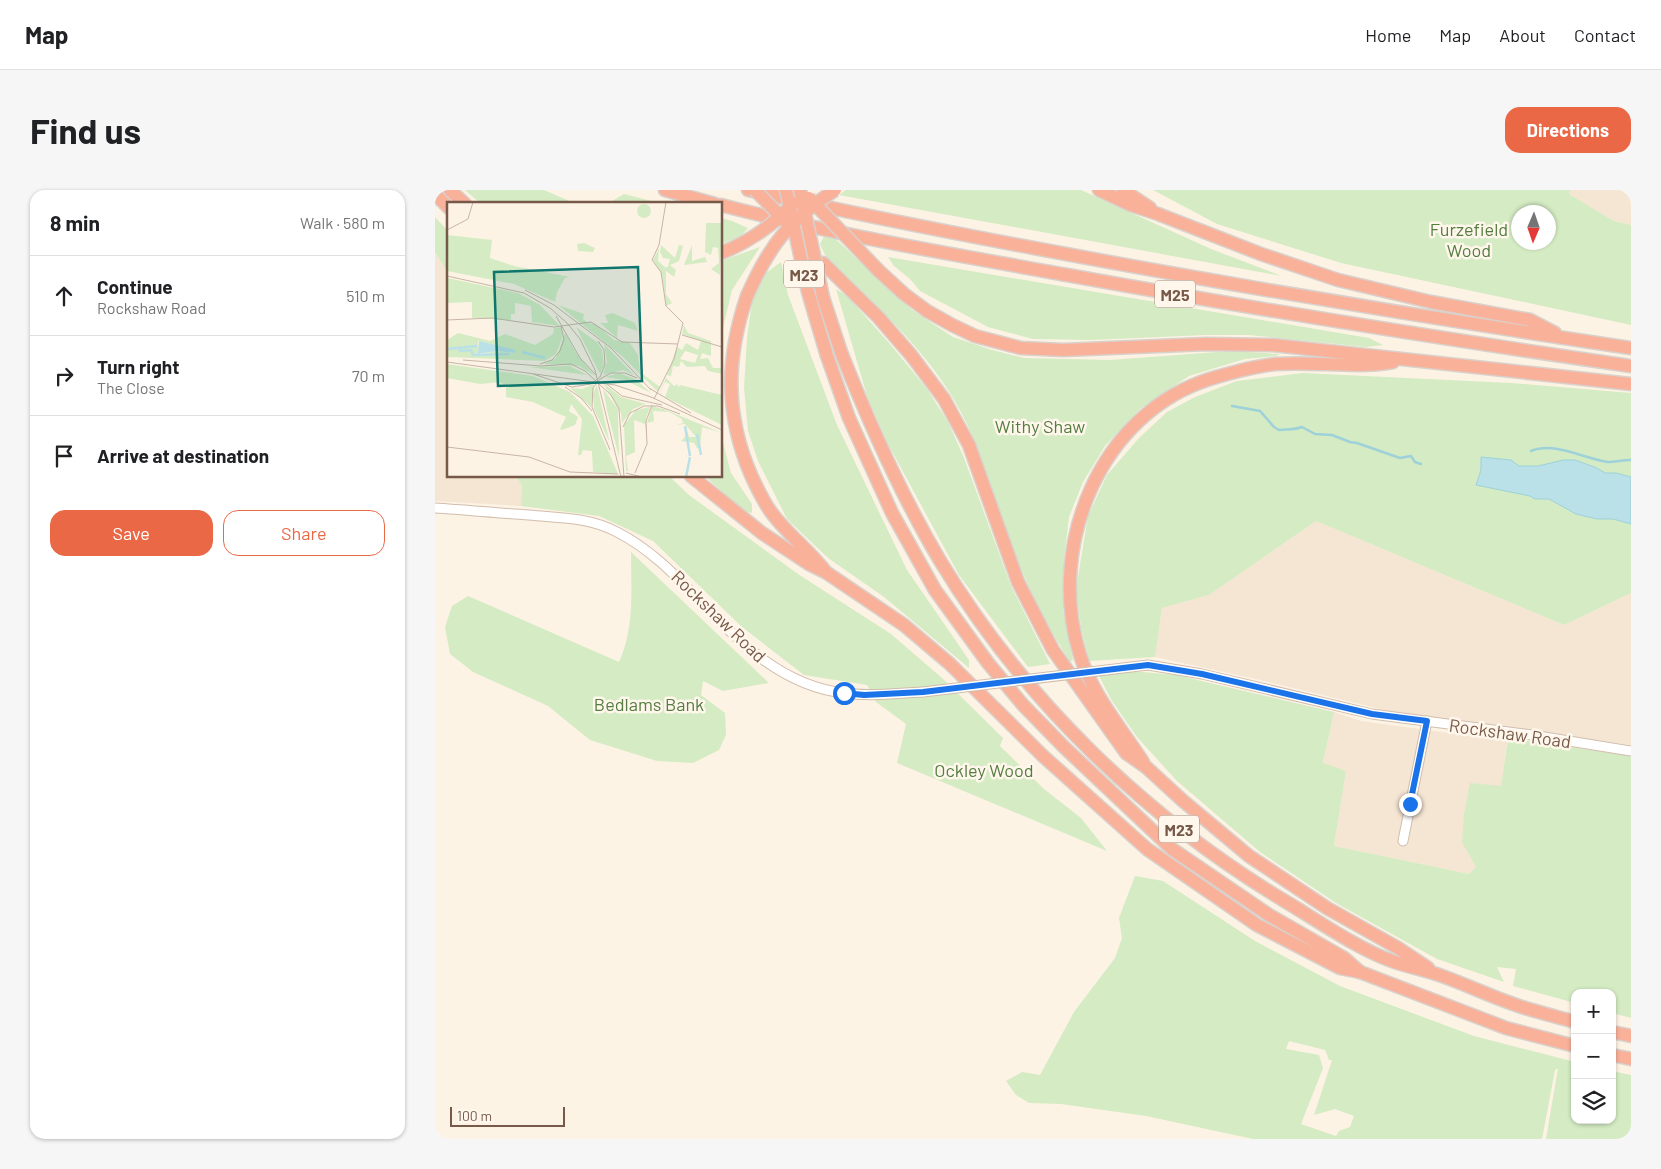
<!DOCTYPE html>
<html lang="en">
<head>
<meta charset="utf-8">
<style>
	:root { --surface:#fff; --page:#f6f6f6; --text:#202124; --muted:#757577; --line:#e0e0e0; --accent:#eb6846 }
	body { margin:0; font-family:Barlow,sans-serif; background:var(--page); color:var(--text) }
	.controls { position:absolute; right:15px; bottom:15px; display:grid; overflow:hidden; border-radius:10px; box-shadow:0 1px 4px #0004 }
	.controls button { width:45px; height:45px; display:grid; place-items:center; padding:0; border:0; border-bottom:1px solid var(--line); background:var(--surface); color:var(--text); font:25px sans-serif }
	.compass { position:absolute; left:1076px; top:15px; width:45px; height:45px; border-radius:50%; background:var(--surface); box-shadow:0 1px 4px #0004; rotate:182deg }
	.scale { position:absolute; left:15px; bottom:12px; width:115px; box-sizing:border-box; padding-left:5px; border:2px solid #775949; border-top:0; font-size:14px; line-height:18px; white-space:nowrap; color:#775949; -webkit-text-stroke:4px #fff7ec; paint-order:stroke }
	.stop { position:absolute; width:15px; height:15px; margin:-11px; border:4px solid #1a73e8; border-radius:50%; background:#fff }
	.stop.end { background:#1a73e8; border-color:#fff; box-shadow:0 1px 5px #0008 }
	.list { margin:0; padding:0; list-style:none }
	h2 { display:flex; justify-content:space-between; align-items:center; height:65px; margin:0; padding:0 20px; font-size:21px }
	h2 small { font-size:16px; font-weight:400; color:var(--muted) }
	.list li { display:grid; grid-template-columns:32px 1fr auto; gap:15px; align-items:center; box-sizing:border-box; height:80px; padding:0 20px; border-top:1px solid var(--line) }
	.list b { display:block; font-size:19px; white-space:nowrap }
	.list p { margin:0; font-size:16px; white-space:nowrap; color:var(--muted) }
	.list em { font-size:16px; font-style:normal; color:var(--muted) }
	.actions { display:flex; gap:10px; padding:15px 20px }
	.actions a { flex:1; padding:11px 0; border:1px solid var(--accent); border-radius:15px; text-align:center; font-size:18px; color:var(--accent) }
	.actions .main { background:var(--accent); color:#fff }
	.icon { flex:none; width:28px; height:28px; fill:none; stroke:currentColor; stroke-width:2; stroke-linecap:round; stroke-linejoin:round }
	.map { position:relative; flex:none; width:1196px; height:949px; overflow:hidden; border-radius:15px }
	header { display:flex; align-items:center; gap:30px; box-sizing:border-box; height:70px; padding:0 25px; background:var(--surface); border-bottom:1px solid var(--line) }
	header strong { font-size:24px }
	nav { display:flex; gap:28px; margin-inline-start:auto; font-size:18px }
	.intro { display:flex; align-items:center; justify-content:space-between; box-sizing:border-box; height:120px; padding:0 30px }
	h1 { margin:0; font-size:35px }
	.button { padding:12px 22px; border-radius:15px; background:var(--accent); color:#fff; font-size:18px; font-weight:700 }
	main { display:flex; gap:30px; padding:0 30px }
	aside { flex:1; background:var(--surface); border-radius:15px; box-shadow:0 1px 4px #0004 }
	.map>svg:first-child { display:block }
	.residential { fill:#f5e5d3 }
	.green { fill:#d4ebc3; fill-rule:evenodd }
	.water { fill:#b9e1e7; stroke:#9ed1da }
	.lines { fill:none; stroke-linecap:round; stroke-linejoin:round }
	.stream { stroke:#9ed1da; stroke-width:2.5 }
	.minor-casing { stroke:#d1bdad; stroke-width:11 }
	.highway-casing { stroke:#d9d1cc; stroke-width:15 }
	.minor { stroke:#fff; stroke-width:9 }
	.highway { stroke:#f9b19a; stroke-width:12 }
	.minor-bridge-casing { stroke:#d1bdad; stroke-width:11; stroke-linecap:butt }
	.highway-bridge-casing { stroke:#d9d1cc; stroke-width:15; stroke-linecap:butt }
	.minor-bridge { stroke:#fff; stroke-width:9 }
	.highway-bridge { stroke:#f9b19a; stroke-width:12 }
	.route { stroke:#1a73e8; stroke-width:6 }
	.labels { text-anchor:middle; dominant-baseline:central; stroke-width:5; stroke-linejoin:round; paint-order:stroke }
	.shield { fill:#fff7ec; stroke:#a0887a; stroke-width:1 }
	.shield-label { font-size:16px; font-weight:bold; fill:#775949 }
	.park-label { font-size:18px; fill:#547d41; stroke:#fff7ec }
	.street-label { font-size:18px; fill:#775949; stroke:#fff7ec }
	.inset-river { fill:none; stroke:#b9e1e7; stroke-width:2.5 }
	.inset-road { fill:none; stroke:#c7b5a7; stroke-width:1 }
	.view { fill:#0f766e; fill-opacity:0.15; stroke:#0f766e; stroke-width:2.5 }
	.inset-edge { fill:none; stroke:#775949; stroke-width:2.5 }
</style>
</head>
<body>
<header>
<strong>Map</strong>
<nav><a>Home</a><a>Map</a><a>About</a><a>Contact</a></nav>
</header>
<div class="intro"><h1>Find us</h1><a class="button">Directions</a></div>
<main>
<aside>
<h2>8 min<small>Walk · 580 m</small></h2>
<ul class="list">
<li><svg class="icon" aria-label="ahead" viewBox="0 0 24 24"><path d="M12 20V5M6 11l6-6 6 6"/></svg><div><b>Continue</b><p>Rockshaw Road</p></div><em>510 m</em></li>
<li><svg class="icon" aria-label="right" viewBox="0 0 24 24"><path d="M7 20v-9h11M14 6l5 5-5 5"/></svg><div><b>Turn right</b><p>The Close</p></div><em>70 m</em></li>
<li><svg class="icon" aria-label="arrive" viewBox="0 0 24 24"><path d="M6 21V4h12l-3 4 3 4H6"/></svg><div><b>Arrive at destination</b></div></li>
</ul>
<div class="actions"><a class="main">Save</a><a>Share</a></div>
</aside>
<div class="map">
<svg width="1196" height="949" viewBox="0 0 1196 949">
	<rect width="100%" height="100%" fill="#fdf3e5"/>
	<g class="residential">
		<polygon points="1134,0 1196,0 1196,35 1179,31 1134,4"/>
		<polygon points="0,62 10,78 14,95 14,286 80,286 87,295 86,316 0,311"/>
		<polygon points="881,331 1129,435 1196,403 1196,555 962,523 816,488 720,467 727,418 774,405"/>
		<polygon points="899,522 926,531 1072,551 1066,597 1035,593 1041,677 1034,684 899,656 911,581 888,574"/>
	</g>
	<g class="green">
		<polygon points="30,0 109,0 137,12 150,14 46,14"/>
		<polygon points="411,0 646,0 776,59 847,86 404,5"/>
		<path d="M718,0H1134V4L1179,31L1196,35V135L906,73L782,34ZM1084,22H1114V52H1084Z"/>
		<polygon points="189,4 228,14 172,14"/>
		<polygon points="0,27 14,42 14,95 10,78 0,62"/>
		<polygon points="286,28 297,31 313,38 305,47 286,54"/>
		<path d="M392,41L477,120L518,147L557,160L589,168L675,170L796,161L845,164L841,166L810,169L754,186L705,219L670,256L648,292L634,327L629,368L628,420L638,470L635,472C612,435 592,397 577,356C557,307 546,254 518,208C486,154 436,111 391,67L385,54Z"/>
		<polygon points="325,57 297,100 286,146 286,71"/>
		<polygon points="453,67 934,148 948,155 931,157 814,145 771,145 656,150 598,149 553,137 485,101 475,89 459,76"/>
		<polygon points="346,72 353,105 402,235 472,380 534,470 534,478 449,407 393,368 352,329 323,271 313,241 309,198 312,147 317,112 331,83"/>
		<polygon points="401,99 413,107 455,154 492,199 513,232 529,268 576,396 615,474 593,477 524,385 453,254 432,206"/>
		<polygon points="868,183 1076,193 1196,203 1196,287 1181,283 1170,283 1162,278 1140,270 1128,270 1103,276 1084,276 1075,270 1046,267 1046,280 1041,294 1095,306 1100,309 1114,309 1141,324 1162,329 1178,329 1196,334 1196,403 1129,435 881,331 774,405 727,418 720,467 654,471 646,437 641,399 653,326 672,285 704,248 732,222 760,207 802,191"/>
		<polygon points="286,245 296,283 317,314 317,323 308,321 270,286 286,286"/>
		<polygon points="80,286 234,286 254,305 363,384 456,444 507,488 568,548 565,556 609,599 646,628 672,661 462,573 471,534 441,512 432,495 369,485 307,437 218,351 164,326 86,316 87,295"/>
		<path d="M196,362L334,493L288,501L268,491L266,505L290,523L291,545L284,560L258,573L222,571L155,550L113,516L38,482L15,464L10,437L17,416L33,406L184,472C200,437 196,399 196,362Z"/>
		<polygon points="696,481 741,485 899,522 888,573 911,581 899,656 1015,680 1034,684 1041,677 1027,652 1029,624 1035,593 1066,596 1073,548 1196,566 1196,828 1177,823 1177,803 1140,803 1140,813 1078,796 1081,779 1062,777 1069,792 1002,769 901,713 825,662 742,591 702,547 677,511 664,486"/>
		<path d="M700,686L728,691L820,751L905,796L1039,846L1140,872V930H1177V881L1196,885V949H1111L1123,878L1120,880L1107,949H818L711,926L626,914L594,913L581,905L571,891L587,882L605,885L639,822L680,768L687,748L684,728ZM854,851L890,860L894,870H897L879,925L900,919L919,926L915,937L904,941L901,946L866,934L888,878L884,865L851,859Z"/>
	</g>
	<polygon class="water" points="1046,267 1076,270 1084,276 1103,276 1128,270 1140,270 1162,278 1170,283 1181,283 1196,287 1196,334 1178,329 1162,329 1141,324 1114,309 1100,309 1095,306 1041,295 1046,280"/>
	<g class="lines">
		<g class="stream">
			<path d="M797,216L825,221L839,237L844,240C852,239 860,240 867,237L880,244L897,245L915,252L922,253L965,268L976,266L980,272L986,274"/>
			<path d="M1096,261C1120,251 1149,269 1173,272C1180,272 1188,270 1196,270"/>
		</g>
		<defs>
			<g id="minor">
				<path d="M0,318C31,320 63,323 94,325C125,328 154,327 182,342C215,359 238,383 263,409C304,452 347,496 409,503C435,507 462,503 488,502"/>
				<polyline points="713,475 767,484 937,524 1097,545 1196,561"/>
				<polyline points="968,651 992,531"/>
			</g>
			<g id="highway">
				<polyline points="15,0 30,14"/>
				<polyline points="230,0 280,14"/>
				<path d="M313,0C464,34 616,62 769,89C911,114 1053,137 1196,158"/>
				<polyline points="664,0 696,15 723,24 826,64 903,90 996,112 1095,130 1120,143"/>
				<polyline points="688,0 715,18"/>
				<polyline points="0,4 14,18"/>
				<path d="M286,15C400,45 517,64 632,85C820,119 1008,149 1196,176"/>
				<polyline points="388,73 444,128 476,165 509,209 534,255 583,392 618,460 691,563 711,577 747,610 814,666 892,718 963,758 993,778"/>
				<polyline points="443,80 469,104 492,121 517,135 540,146 586,158 628,160 771,154 838,155 1196,194"/>
				<path d="M312,106C291,167 290,225 316,285C322,298 328,311 336,322C352,344 374,360 390,381"/>
				<path d="M406,162C434,233 465,303 504,369C588,509 709,626 848,710C882,730 921,758 957,771C973,777 991,780 1007,786C1035,796 1061,809 1090,818C1106,823 1123,827 1140,832"/>
				<polyline points="392,166 414,228 457,323 500,400 553,473 588,515 629,557 737,659 834,725 909,768 925,782"/>
				<polyline points="256,286 327,343 374,374 392,383 469,435 515,474 608,566 712,659 822,735 905,778 925,782 1071,838 1140,856"/>
				<path d="M708,572C686,538 657,504 645,465C611,357 664,222 778,188C798,182 820,176 841,174C880,171 919,179 958,172"/>
				<polyline points="1177,842 1196,846"/>
				<polyline points="1177,865 1196,869"/>
			</g>
		</defs>
		<use href="#minor" class="minor-casing"/>
		<use href="#highway" class="highway-casing"/>
		<use href="#minor" class="minor"/>
		<use href="#highway" class="highway"/>
		<defs>
			<polyline id="minor-bridge" points="488,502 713,475"/>
			<g id="highway-bridge">
				<polyline points="320,0 351,32"/>
				<polyline points="351,0 373,102 392,166"/>
				<polyline points="365,0 388,107 406,162"/>
				<polyline points="374,8 443,80"/>
				<path d="M286,63C314,52 339,34 359,13"/>
				<path d="M312,106C334,56 354,30 400,0"/>
			</g>
		</defs>
		<use href="#minor-bridge" class="minor-bridge-casing"/>
		<use href="#highway-bridge" class="highway-bridge-casing"/>
		<use href="#minor-bridge" class="minor-bridge"/>
		<use href="#highway-bridge" class="highway-bridge"/>
	</g>
	<g class="lines">
		<polyline class="route" points="409,503 429,505 488,502 713,475 767,484 937,524 992,531 975,614"/>
	</g>
	<g class="labels">
		<g class="shield">
			<rect x="349" y="70.5" width="40" height="27" rx="4"/>
			<rect x="720" y="90.5" width="40" height="27" rx="4"/>
			<rect x="724" y="625.5" width="40" height="27" rx="4"/>
		</g>
		<g class="shield-label">
			<text x="369" y="84">M23</text>
			<text x="740" y="104">M25</text>
			<text x="744" y="639">M23</text>
		</g>
		<g class="park-label">
			<text x="1034" y="39">Furzefield<tspan x="1034" dy="21">Wood</tspan></text>
			<text x="605" y="236">Withy Shaw</text>
			<text x="214" y="514">Bedlams Bank</text>
			<text x="549" y="580">Ockley Wood</text>
		</g>
		<g class="street-label">
			<text transform="translate(284 426) rotate(44)">Rockshaw Road</text>
			<text transform="translate(1075 543) rotate(8)">Rockshaw Road</text>
		</g>
	</g>
	<g transform="translate(12 12)">
		<rect width="275" height="275" fill="#fdf3e5"/>
		<path d="M190 9a7 7 0 1 1 14 0a7 7 0 1 1-14 0ZM259,21H275L273,73L264,67L272,61L271,46L266,45L264,53L258,50ZM0,33L45,38L43,56L67,64L123,75L118,76L110,90L108,100L67,82L0,69ZM137,41L148,46L146,50L131,49L130,42ZM214,43L228,56L232,43L236,44L232,59L223,63L229,68L227,75L219,69V92L225,101L219,104L215,73L206,58L212,46L211,59L219,66L223,63L221,64L223,57L216,56L213,50ZM245,43V59L258,55L260,60L237,63ZM0,76L71,91L93,103L113,124L85,120L84,104L68,101V112H64V118L25,116V100L0,101ZM111,103L137,112L136,117L141,121L148,122L167,138L183,141L191,153L193,170L213,185L210,189L175,154ZM166,111L188,121L191,129L171,123L170,136L153,121H161L158,113ZM237,123L241,131L264,139V154L255,151L253,157L261,156L266,166H275V172L261,169L258,164L240,165L234,159L232,165L226,164L224,174L220,173L230,145L235,148L239,141L251,148L254,139L235,132ZM238,149L251,153L248,161L233,157ZM114,125L116,134L109,152L98,159L0,155V138L11,131L43,139L58,132L88,143L106,132L107,126ZM31,139L68,148V151L47,149L32,153ZM129,125L151,141L155,148L157,163L153,172ZM118,131L129,151L148,174L132,164L97,162L109,156ZM157,142L187,173L176,168L156,173L160,160ZM0,162L86,174L123,190L146,214L171,272L146,270L145,249L136,248L134,253H131L135,217L124,202L122,209L131,215L128,223L115,228L113,227L119,215L86,200L59,195V183L53,180L33,182L0,176ZM123,164L140,173L82,165ZM172,171L188,177L204,191L178,178L158,175ZM219,176L227,184L231,182V186L233,183L275,193V223L218,195L223,182L218,180L212,192ZM156,181L174,195L199,202L186,207L175,221L174,211ZM147,182L144,205L123,186L135,187ZM150,183L162,238V239L147,207L146,192ZM156,187L171,207L172,255L160,208ZM205,204L216,207L275,231L255,225L253,246H250L247,241L234,239L238,235L239,224L242,235H249L238,222L229,223L236,221L235,217L222,210L206,209L207,219L200,221ZM203,205L199,215V231L198,222L187,218L188,250L179,254L181,269H179L177,223L189,208Z" fill="#d4ebc3" fill-rule="evenodd"/>
		<path d="M32,139L69,148L68,151L49,149L31,152Z" fill="#b9e1e7"/>
		<path class="inset-river" d="M12,145L13,149L24,148L26,153L62,152M0,147L30,144M75,150L98,156M238,224L243,254M250,232L254,253M239,275L243,255"/>
		<path class="inset-road" d="M0,28L21,17L26,0M0,74L77,91L103,106L120,121L133,137L148,168L174,275M78,88L107,103L164,146L204,188M109,114L133,156L149,173M0,118L45,116L107,125L144,120L175,140L231,142M235,133L275,145M16,158L94,164L124,162L138,169L164,193L172,207L177,275M0,160L168,183L204,195L275,228M93,162L105,158L113,149L117,137L114,124M86,172L125,185L144,182L153,175L158,163L157,148L151,139M157,180L175,194L215,203M118,185L134,196L145,209M202,186L244,211M207,197L227,157L236,121L219,104L214,70L205,58L212,43L219,0M176,225L183,211L197,204H211L233,212M0,245L82,255L123,270L171,272M163,248L145,205L146,186L153,177L164,171H178L190,176M179,271L195,275M188,271L200,242L199,219L205,203"/>
		<path class="view" d="M191,65L195,179L51,184L47,70Z"/>
		<rect width="275" height="275" class="inset-edge"/>
	</g>
</svg>
<div class="controls">
<button>+</button>
<button>−</button>
<button><svg class="icon" aria-label="layers" viewBox="0 0 24 24"><path d="M12 4l9 5-9 5-9-5zM3 14l9 5 9-5"/></svg></button>
</div>
<svg class="compass" viewBox="-18 -18 36 36"><path d="M0-13l5 13h-10z" fill="#e53935"/><path d="M0 13l5-13h-10z" fill="#757577"/></svg>
<div class="scale">100 m</div>
<div class="stop" style="left:409px;top:503px"></div>
<div class="stop end" style="left:975px;top:614px"></div>
</div>
</main>
</body>
</html>
